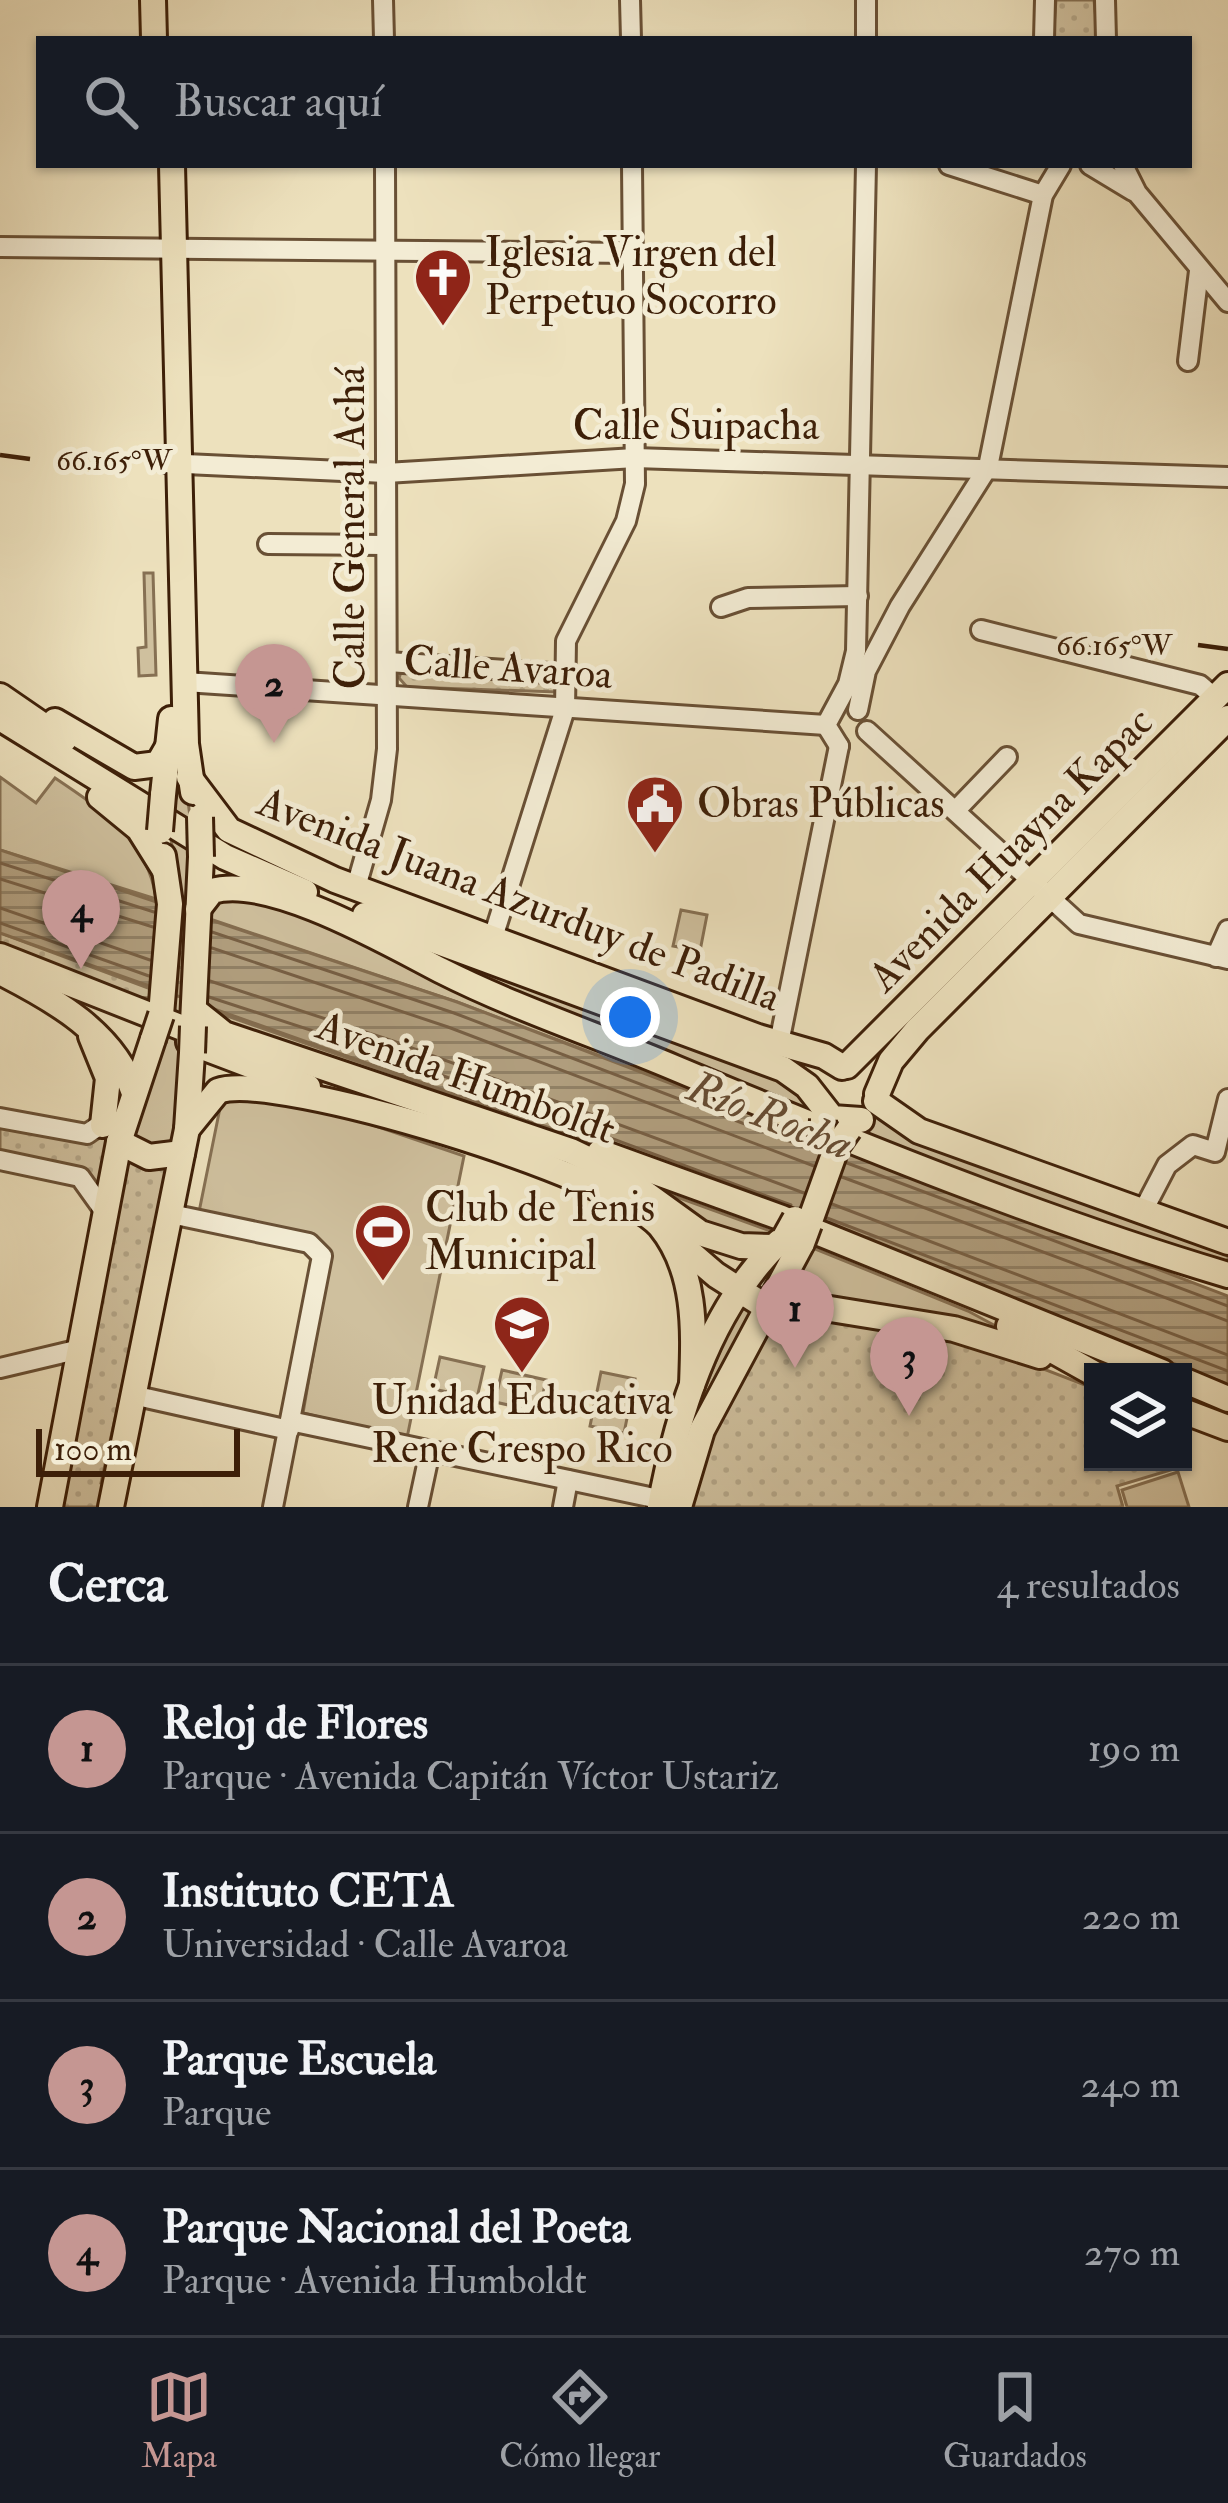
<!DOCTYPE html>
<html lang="es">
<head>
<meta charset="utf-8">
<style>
	:root { --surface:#171b24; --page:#242831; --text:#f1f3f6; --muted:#9ea1a6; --line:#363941; --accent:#c59692 }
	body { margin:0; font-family:"IM FELL Double Pica",serif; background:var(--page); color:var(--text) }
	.controls { position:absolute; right:36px; bottom:36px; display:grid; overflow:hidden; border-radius:0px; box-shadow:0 3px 9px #0004 }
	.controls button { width:108px; height:108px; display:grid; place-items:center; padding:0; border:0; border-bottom:3px solid var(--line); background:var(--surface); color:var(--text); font:60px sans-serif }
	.scale { position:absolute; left:36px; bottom:30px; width:204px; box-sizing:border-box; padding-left:12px; border:6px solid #3d1f08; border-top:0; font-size:33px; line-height:42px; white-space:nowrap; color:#3d1f08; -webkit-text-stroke:9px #f3ecd4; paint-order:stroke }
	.you { position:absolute; left:630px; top:1017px; width:42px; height:42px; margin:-30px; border:9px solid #fff; border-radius:50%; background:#1a73e8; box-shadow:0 0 0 18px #1a73e833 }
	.badge { display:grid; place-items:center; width:78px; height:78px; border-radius:50%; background:var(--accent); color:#111; font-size:39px; font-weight:700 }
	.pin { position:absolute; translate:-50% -99px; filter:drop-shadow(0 3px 6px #0008) }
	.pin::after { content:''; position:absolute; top:63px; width:42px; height:36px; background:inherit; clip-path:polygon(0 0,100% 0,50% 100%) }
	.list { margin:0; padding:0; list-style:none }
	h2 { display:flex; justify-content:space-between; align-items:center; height:156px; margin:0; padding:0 48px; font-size:51px }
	h2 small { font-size:39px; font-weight:400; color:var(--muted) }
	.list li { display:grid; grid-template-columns:78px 1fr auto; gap:36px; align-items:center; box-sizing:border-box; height:168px; padding:0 48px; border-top:3px solid var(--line) }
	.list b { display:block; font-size:45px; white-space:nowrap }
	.list p { margin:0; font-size:39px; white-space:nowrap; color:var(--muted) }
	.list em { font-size:39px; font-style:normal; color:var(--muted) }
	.icon { flex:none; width:66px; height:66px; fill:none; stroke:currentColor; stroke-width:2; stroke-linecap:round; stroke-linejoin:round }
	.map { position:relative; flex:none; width:1228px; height:1507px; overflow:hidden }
	.search { position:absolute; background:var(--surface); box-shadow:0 3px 9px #0004; left:36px; right:36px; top:36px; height:132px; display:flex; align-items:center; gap:30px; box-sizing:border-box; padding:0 42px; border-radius:0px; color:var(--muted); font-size:45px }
	.sheet { height:828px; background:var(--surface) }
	nav { display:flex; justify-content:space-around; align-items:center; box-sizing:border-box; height:168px; border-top:3px solid var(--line); background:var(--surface); font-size:33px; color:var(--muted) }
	nav a { display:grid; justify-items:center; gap:6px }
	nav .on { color:var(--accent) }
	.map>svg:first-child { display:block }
	.green { fill:#cfc09e; stroke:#867053; stroke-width:3 }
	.park { fill:url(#park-dots); stroke:#867053; stroke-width:3 }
	.water { fill:url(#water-rules); stroke:#836c4f; stroke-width:3 }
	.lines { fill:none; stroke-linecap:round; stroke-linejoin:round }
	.shore { stroke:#775f44; stroke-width:3 }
	.minor-casing { stroke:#695035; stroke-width:24 }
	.major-casing { stroke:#3d1f08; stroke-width:30 }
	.minor { stroke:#f3ecd4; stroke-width:18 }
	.major { stroke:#ede1bd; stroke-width:24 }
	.major-bridge-casing { stroke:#3d1f08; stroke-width:30; stroke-linecap:butt }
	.major-bridge { stroke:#ede1bd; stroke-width:24 }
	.ticks { fill:none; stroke:#3d1f08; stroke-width:4.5 }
	.labels { text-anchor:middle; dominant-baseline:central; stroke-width:10; stroke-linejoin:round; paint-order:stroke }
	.poi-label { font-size:42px; fill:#3d1f08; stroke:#f3ecd4; text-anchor:start }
	.street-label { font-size:42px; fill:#3d1f08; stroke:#f3ecd4 }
	.water-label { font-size:45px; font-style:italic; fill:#664c32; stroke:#f3ecd4 }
	.ticks-label { font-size:30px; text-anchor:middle; fill:#3d1f08; stroke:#f3ecd4; stroke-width:10; stroke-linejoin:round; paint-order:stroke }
</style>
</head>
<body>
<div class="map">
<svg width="1228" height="1507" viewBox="0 0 1228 1507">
	<defs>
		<pattern id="park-dots" width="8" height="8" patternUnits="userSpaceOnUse" patternTransform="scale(3)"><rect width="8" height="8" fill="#cfc09e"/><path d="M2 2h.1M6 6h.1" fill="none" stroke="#b3a587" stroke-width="1.8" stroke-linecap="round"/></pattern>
		<pattern id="water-rules" width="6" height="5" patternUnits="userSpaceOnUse" patternTransform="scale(3)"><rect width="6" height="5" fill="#b19f7f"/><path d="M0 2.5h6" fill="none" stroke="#918166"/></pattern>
	</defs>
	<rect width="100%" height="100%" fill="#ede1bd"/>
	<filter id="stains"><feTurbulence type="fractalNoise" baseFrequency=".00167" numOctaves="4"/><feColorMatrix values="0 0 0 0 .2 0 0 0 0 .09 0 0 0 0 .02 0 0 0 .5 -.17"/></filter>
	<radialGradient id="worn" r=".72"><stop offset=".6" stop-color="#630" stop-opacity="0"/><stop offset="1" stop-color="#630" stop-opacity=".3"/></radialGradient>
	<g class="green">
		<polygon points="144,573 153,573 156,675 139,676 138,648 146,647"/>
		<polygon points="176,704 191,825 175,1136 165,1148 137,1143 133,1127 178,991 181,901 170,833"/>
		<path d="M0,777L36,803L55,778C100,808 149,841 156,899L0,850Z"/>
		<polygon points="232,894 328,923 773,1121 457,1002 207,918 217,899"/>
		<polygon points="681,910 707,915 700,951 673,946"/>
		<polygon points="423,943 780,1074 814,1115 517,992"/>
		<polygon points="207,1009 592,1143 527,1129 223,1030"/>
		<polygon points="243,1096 358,1120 464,1156 407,1438 303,1413 330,1257 199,1212 220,1108 227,1098"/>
		<polygon points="881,1112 1228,1252 1228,1268 1093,1223 857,1132"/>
		<polygon points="641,1184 776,1233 764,1242 729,1238"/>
		<polygon points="808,1246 968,1311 1051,1356 777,1304"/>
		<polygon points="740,1301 757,1310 680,1451"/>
		<polygon points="440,1357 484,1367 477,1398 433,1389"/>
		<polygon points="502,1370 546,1380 539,1412 495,1402"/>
		<polygon points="601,1372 635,1379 624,1433 590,1426"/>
		<polygon points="1178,1472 1189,1507 1127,1507 1122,1490"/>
	</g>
	<g class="park">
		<polygon points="1056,0 1094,0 1098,39 1053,39"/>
		<path d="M445,670C468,685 492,674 515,675C529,675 543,678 557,680V692L407,687L399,678L401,672Z"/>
		<polygon points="0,933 151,989 151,998 132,997 0,943"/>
		<polygon points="114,1119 99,1190 87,1174 0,1154 0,1124 77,1138"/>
		<polygon points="129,1159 166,1167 168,1173 101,1483 108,1486 104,1507 57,1507"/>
		<path d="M816,1317L981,1345L1093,1388V1462H1183L1184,1466L1117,1486L1123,1507H694C687,1477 750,1353 772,1329C784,1317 801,1318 816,1317Z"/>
	</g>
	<polygon class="water" points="0,850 457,1002 1228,1296 1228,1384 592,1143 0,933"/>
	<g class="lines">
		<g class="shore">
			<polyline points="0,863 154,912"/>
			<polyline points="0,879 153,927"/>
			<polyline points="0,908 150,960"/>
			<polyline points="0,923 149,976"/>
			<polyline points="212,932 454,1013 810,1149"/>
			<polyline points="212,948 448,1027 814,1166"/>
			<polyline points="210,981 393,1041 804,1193"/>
			<polyline points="209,997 387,1055 791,1205"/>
			<polyline points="847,1163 1228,1306"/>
			<polyline points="842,1177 1228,1321"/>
			<polyline points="832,1204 1228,1355"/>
			<polyline points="827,1218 1228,1371"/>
		</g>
		<defs>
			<g id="minor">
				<polyline points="383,0 384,39"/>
				<polyline points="630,0 631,39"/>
				<polyline points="866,0 866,39"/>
				<polyline points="1105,0 1106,39"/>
				<polyline points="1044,39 1045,0"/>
				<polyline points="949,165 1043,195"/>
				<polyline points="1090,165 1133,191"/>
				<polyline points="1123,165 1137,193 1228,302"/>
				<polyline points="0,247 632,253"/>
				<polyline points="1188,361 1199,271"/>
				<polyline points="164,463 386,473 635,458 1228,477"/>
				<polyline points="268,544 386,545"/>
				<polyline points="721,607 748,598 858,596"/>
				<polyline points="981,630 1200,685 1215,698"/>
				<polyline points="388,662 564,674"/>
				<polyline points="185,682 826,725"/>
				<polyline points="858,710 866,671 900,606 988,467 1043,195 1061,165"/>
				<polyline points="867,731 1079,924 1228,959"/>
				<polyline points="839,746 826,725 848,684 856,651 866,165"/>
				<polyline points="958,808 1007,757"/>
				<polyline points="356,887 381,800 387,749 385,165"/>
				<polyline points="490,947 565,709 566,641 626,521 635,484 632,165"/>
				<polyline points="1216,957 1228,930"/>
				<polyline points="779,1043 839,746"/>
				<polyline points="0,1118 87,1134 110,1118"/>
				<polyline points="0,1160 80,1177 105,1212"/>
				<polyline points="1143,1211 1167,1165 1193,1145 1215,1152 1228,1099"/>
				<polyline points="171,1214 309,1243 322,1256 273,1507"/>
				<polyline points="0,1368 76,1350"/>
				<polyline points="146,1398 289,1430"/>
				<polyline points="290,1421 673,1502"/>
				<polyline points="418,1507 430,1451"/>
				<polyline points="563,1507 568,1480"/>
			</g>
			<g id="major">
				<polyline points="153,0 154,39"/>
				<polyline points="172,165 186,744 193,792"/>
				<polyline points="0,696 64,740"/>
				<polyline points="0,718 225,857 305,892"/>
				<polyline points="55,721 134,767 158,764 169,745"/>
				<polyline points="189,777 229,830 335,880 758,1037 824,1056 842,1067"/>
				<polyline points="163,795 171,719"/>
				<polyline points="100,797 139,829 164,869"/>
				<path d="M198,909L212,891C269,874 388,943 440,970C515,1008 597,1035 675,1068C856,1144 1040,1219 1228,1275"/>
				<polyline points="365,915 783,1069 807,1086 832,1118 861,1120"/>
				<polyline points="0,956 208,1038"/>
				<path d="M0,972C55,1000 114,1033 134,1093"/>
				<polyline points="194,1010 224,1034 571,1151 617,1173 700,1233 741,1246 774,1247"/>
				<polyline points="161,1015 170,904 163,856"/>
				<polyline points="193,1023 201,857"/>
				<polyline points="91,1036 108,1078 103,1125"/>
				<polyline points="189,1042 308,1087"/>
				<polyline points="847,1066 1228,685"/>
				<polyline points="877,1094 891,1061 917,1030 1228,718"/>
				<polyline points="876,1101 919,1131 1228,1242"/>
				<path d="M187,1129L218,1091C275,1070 617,1176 660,1226C697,1271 694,1331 692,1385"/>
				<polyline points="119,1142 149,1157 182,1153"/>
				<polyline points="600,1152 782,1218 1162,1372"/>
				<polyline points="809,1224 837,1146"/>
				<polyline points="673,1238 716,1275 768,1308 818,1307 954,1329 1040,1356"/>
				<polyline points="1009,1326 1093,1373"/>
				<polyline points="1183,1380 1228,1399"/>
				<polyline points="1183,1411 1228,1428"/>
				<polyline points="50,1507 119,1142 153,1039"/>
				<polyline points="111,1507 187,1129 192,1053"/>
				<path d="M660,1507C677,1413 709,1310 779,1242"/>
				<polyline points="679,1507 702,1430 802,1243"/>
			</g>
		</defs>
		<use href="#minor" class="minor-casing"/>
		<use href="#major" class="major-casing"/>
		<use href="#minor" class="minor"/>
		<use href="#major" class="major"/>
		<defs>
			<g id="major-bridge">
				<polyline points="200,817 201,857"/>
				<polyline points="160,831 163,795"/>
				<polyline points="153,1039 161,1015"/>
				<polyline points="192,1053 193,1026"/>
				<polyline points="822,1141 823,1119"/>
				<polyline points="837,1146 849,1129"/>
				<polyline points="785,1237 795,1219"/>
				<polyline points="802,1243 809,1224"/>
			</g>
		</defs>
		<use href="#major-bridge" class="major-bridge-casing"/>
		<use href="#major-bridge" class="major-bridge"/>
	</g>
	<path class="ticks" d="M0,455L30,459M1198,645L1228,649"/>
	<defs>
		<symbol id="church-pin" viewBox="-11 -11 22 30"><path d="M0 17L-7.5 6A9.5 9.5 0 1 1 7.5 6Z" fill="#8f2418" stroke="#f3ecd4"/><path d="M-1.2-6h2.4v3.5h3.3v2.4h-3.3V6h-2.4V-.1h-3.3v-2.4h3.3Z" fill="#fff"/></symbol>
		<symbol id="civic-pin" viewBox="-11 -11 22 30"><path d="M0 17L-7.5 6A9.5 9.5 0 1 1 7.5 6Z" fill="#8f2418" stroke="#f3ecd4"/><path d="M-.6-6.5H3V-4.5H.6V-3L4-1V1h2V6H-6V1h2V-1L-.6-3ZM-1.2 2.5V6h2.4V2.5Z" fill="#fff"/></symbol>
		<symbol id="stadium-pin" viewBox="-11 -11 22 30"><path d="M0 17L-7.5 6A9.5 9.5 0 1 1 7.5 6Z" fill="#8f2418" stroke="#f3ecd4"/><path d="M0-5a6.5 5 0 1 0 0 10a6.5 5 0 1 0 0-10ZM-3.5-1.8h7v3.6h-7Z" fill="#fff"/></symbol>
		<symbol id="school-pin" viewBox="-11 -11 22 30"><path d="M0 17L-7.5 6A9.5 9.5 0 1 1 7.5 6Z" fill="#8f2418" stroke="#f3ecd4"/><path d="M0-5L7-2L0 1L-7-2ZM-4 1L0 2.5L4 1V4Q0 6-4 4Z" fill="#fff"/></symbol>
	</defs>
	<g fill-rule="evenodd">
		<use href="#church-pin" x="410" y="244" width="66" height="90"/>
		<use href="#civic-pin" x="622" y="771" width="66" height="90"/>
		<use href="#stadium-pin" x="350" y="1199" width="66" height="90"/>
		<use href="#school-pin" x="489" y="1291" width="66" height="90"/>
	</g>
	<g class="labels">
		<g class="poi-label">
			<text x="485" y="253">Iglesia Virgen del<tspan x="485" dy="48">Perpetuo Socorro</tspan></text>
			<text x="697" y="804">Obras Públicas</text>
			<text x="425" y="1208">Club de Tenis<tspan x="425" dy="48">Municipal</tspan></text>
			<text x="522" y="1401" text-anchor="middle">Unidad Educativa<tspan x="522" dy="48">Rene Crespo Rico</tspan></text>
		</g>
		<g class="street-label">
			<text x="696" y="426">Calle Suipacha</text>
			<text transform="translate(351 528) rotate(-90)">Calle General Achá</text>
			<text transform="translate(508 668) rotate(4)">Calle Avaroa</text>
			<text transform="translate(1011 850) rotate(-45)">Avenida Huayna Kapac</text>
			<text transform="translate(519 900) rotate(21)">Avenida Juana Azurduy de Padilla</text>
			<text transform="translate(466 1078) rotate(20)">Avenida Humboldt</text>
		</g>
		<g class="water-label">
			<text transform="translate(770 1116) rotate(21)">Río Rocha</text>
		</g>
	</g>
	<g class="ticks-label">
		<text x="114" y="470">66.165°W</text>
		<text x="1114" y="655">66.165°W</text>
	</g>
	<rect width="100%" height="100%" filter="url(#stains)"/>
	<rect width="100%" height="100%" fill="url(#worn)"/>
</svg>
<div class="controls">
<button><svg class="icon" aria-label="layers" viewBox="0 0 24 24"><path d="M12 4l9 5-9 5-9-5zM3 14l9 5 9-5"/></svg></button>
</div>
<div class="scale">100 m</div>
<div class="you"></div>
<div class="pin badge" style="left:795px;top:1368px">1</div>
<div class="pin badge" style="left:274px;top:743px">2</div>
<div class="pin badge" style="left:909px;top:1416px">3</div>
<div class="pin badge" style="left:81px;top:969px">4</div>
<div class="search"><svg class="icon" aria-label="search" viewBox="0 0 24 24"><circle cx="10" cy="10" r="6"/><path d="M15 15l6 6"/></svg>Buscar aquí</div>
</div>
<section class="sheet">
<h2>Cerca<small>4 resultados</small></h2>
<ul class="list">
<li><span class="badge">1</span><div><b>Reloj de Flores</b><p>Parque · Avenida Capitán Víctor Ustariz</p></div><em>190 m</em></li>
<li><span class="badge">2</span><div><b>Instituto CETA</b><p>Universidad · Calle Avaroa</p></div><em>220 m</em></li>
<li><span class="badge">3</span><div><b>Parque Escuela</b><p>Parque</p></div><em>240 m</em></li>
<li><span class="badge">4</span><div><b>Parque Nacional del Poeta</b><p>Parque · Avenida Humboldt</p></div><em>270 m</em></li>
</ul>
</section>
<nav>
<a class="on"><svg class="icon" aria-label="map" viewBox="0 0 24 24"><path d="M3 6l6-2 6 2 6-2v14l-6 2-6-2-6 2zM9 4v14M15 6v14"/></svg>Mapa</a>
<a><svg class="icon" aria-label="directions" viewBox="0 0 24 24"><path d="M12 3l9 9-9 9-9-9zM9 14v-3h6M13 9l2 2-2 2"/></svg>Cómo llegar</a>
<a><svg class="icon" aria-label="saved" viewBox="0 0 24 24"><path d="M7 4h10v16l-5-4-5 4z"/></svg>Guardados</a>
</nav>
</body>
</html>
